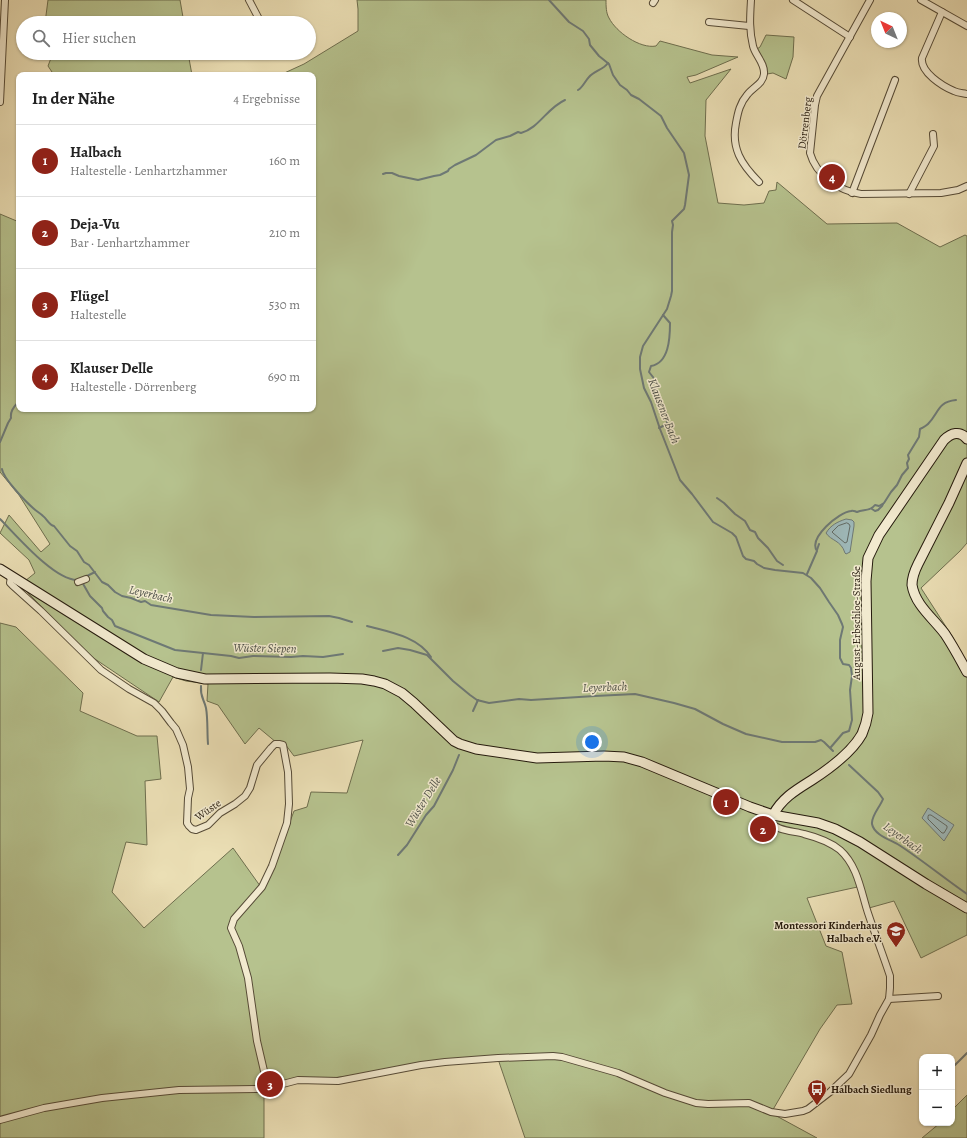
<!DOCTYPE html>
<html lang="de">
<head>
<meta charset="utf-8">
<style>
	:root { --surface:#fff; --page:#f6f6f6; --text:#222; --muted:#767676; --line:#e0e0e0; --accent:#8f2418 }
	body { margin:0; font-family:Alegreya,serif; background:var(--page); color:var(--text) }
	.controls { position:absolute; right:12px; bottom:12px; display:grid; overflow:hidden; border-radius:8px; box-shadow:0 1px 3px #0004 }
	.controls button { width:36px; height:36px; display:grid; place-items:center; padding:0; border:0; border-bottom:1px solid var(--line); background:var(--surface); color:var(--text); font:20px sans-serif }
	.compass { position:absolute; left:871px; top:12px; width:36px; height:36px; border-radius:50%; background:var(--surface); box-shadow:0 1px 3px #0004; rotate:317deg }
	.you { position:absolute; left:592px; top:742px; width:14px; height:14px; margin:-10px; border:3px solid #fff; border-radius:50%; background:#1a73e8; box-shadow:0 0 0 6px #1a73e833 }
	.badge { display:grid; place-items:center; width:26px; height:26px; border-radius:50%; background:var(--accent); color:#fff; font-size:13px; font-weight:700 }
	.pin { position:absolute; translate:-50% -50%; border:2px solid #fff; box-shadow:0 1px 4px #0006 }
	.list { margin:0; padding:0; list-style:none }
	h2 { display:flex; justify-content:space-between; align-items:center; height:52px; margin:0; padding:0 16px; font-size:17px }
	h2 small { font-size:13px; font-weight:400; color:var(--muted) }
	.list li { display:grid; grid-template-columns:26px 1fr auto; gap:12px; align-items:center; box-sizing:border-box; height:72px; padding:0 16px; border-top:1px solid var(--line) }
	.list b { display:block; font-size:15px; white-space:nowrap }
	.list p { margin:0; font-size:13px; white-space:nowrap; color:var(--muted) }
	.list em { font-size:13px; font-style:normal; color:var(--muted) }
	.icon { flex:none; width:22px; height:22px; fill:none; stroke:currentColor; stroke-width:2; stroke-linecap:round; stroke-linejoin:round }
	.map { position:relative; flex:none; width:967px; height:1138px; overflow:hidden }
	.search { position:absolute; background:var(--surface); box-shadow:0 1px 3px #0004; left:16px; top:16px; width:300px; height:44px; display:flex; align-items:center; gap:10px; box-sizing:border-box; padding:0 14px; border-radius:22px; color:var(--muted); font-size:15px }
	.panel { position:absolute; background:var(--surface); box-shadow:0 1px 3px #0004; left:16px; top:72px; width:300px; height:340px; border-radius:8px }
	.map>svg:first-child { display:block }
	.green { fill:#b6c28e; stroke:#6e6e4e }
	.water { fill:#9eb9ba; stroke:#6e7975 }
	.lines { fill:none; stroke-linecap:round; stroke-linejoin:round }
	.shore { stroke:#626a64; stroke-width:1 }
	.stream { stroke:#6e7975; stroke-width:2 }
	.minor-casing { stroke:#564b37; stroke-width:8 }
	.secondary-casing { stroke:#251a0d; stroke-width:11 }
	.minor { stroke:#f2eacf; stroke-width:6 }
	.secondary { stroke:#f2eacf; stroke-width:9 }
	.labels { text-anchor:middle; dominant-baseline:central; stroke-width:3; stroke-linejoin:round; paint-order:stroke }
	.street-label { font-size:11px; fill:#251a0d; stroke:#f2eacf }
	.poi-label { font-size:11px; font-weight:bold; fill:#251a0d; stroke:#f2eacf; text-anchor:end }
	.water-label { font-size:12px; font-style:italic; fill:#4f524a; stroke:#f2eacf }
</style>
</head>
<body>
<div class="map">
<svg width="967" height="1138" viewBox="0 0 967 1138">
	<rect width="100%" height="100%" fill="#ebdfb5"/>
	<filter id="stains"><feTurbulence type="fractalNoise" baseFrequency=".005" numOctaves="4"/><feColorMatrix values="0 0 0 0 .2 0 0 0 0 .09 0 0 0 0 .02 0 0 0 .5 -.17"/></filter>
	<radialGradient id="worn" r=".72"><stop offset=".6" stop-color="#630" stop-opacity="0"/><stop offset="1" stop-color="#630" stop-opacity=".3"/></radialGradient>
	<g class="green">
		<polygon points="48,0 180,0 184,23 45,23"/>
		<path d="M357,0H606C606,6 606,13 609,18C616,32 640,49 656,46L660,41L712,55L738,57L696,75L687,77L690,83L731,69L706,100L705,136L718,203L744,205L764,203L769,191L776,190L777,182L827,224L897,223L940,247L965,235L967,236V543L960,551L921,588L952,636L967,664V935L921,958L894,901L869,908L862,886L807,898L826,946L842,952L852,1004L837,1005L820,1029L771,1113L817,1138H525L498,1059L424,1063L349,1076L264,1086V1138H0V623L16,627L83,693L80,711L137,736H157L161,779L145,781L147,845L126,842L112,892L144,928L233,848L263,890L268,881L294,811L307,807L311,792L347,793L363,740L294,756L285,744L277,743L259,728L245,744L218,705L207,701L208,684L186,681L173,677L159,702L92,657L20,585L35,573L29,560L0,533L9,515L41,552L50,544L19,495L0,472V214L19,222V409H313V75H280L304,64L358,31V9Z"/>
		<polygon points="766,35 794,37 793,57 786,79 773,73 767,74 757,49 760,47"/>
		<polygon points="53,53 188,53 192,75 54,75 48,66"/>
		<polygon points="967,1095 967,1138 922,1138 940,1123 952,1123 952,1110"/>
	</g>
	<g class="water">
		<path d="M846,519L852,520L854,522V526L850,552L846,554L845,553C841,540 831,541 826,533C831,525 837,522 846,519Z"/>
		<polygon points="928,808 954,825 944,841 922,818"/>
	</g>
	<g class="lines">
		<g class="shore">
			<polygon points="847,523 849,524 850,526 847,542 845,543 833,533 832,532 838,526"/>
			<polygon points="929,815 931,815 947,826 947,828 944,833 942,833 928,819 928,817"/>
		</g>
		<g class="stream">
			<polyline points="549,0 569,22 583,31 589,39 590,45 599,56 609,64 613,75 620,85 627,90 631,95 639,99 661,116 667,128 684,153 689,175 685,205 684,209 672,221 673,225 672,232 672,291 671,296 667,309 643,346 640,357 640,369 644,388 651,402 660,429 680,480 692,494 713,522 732,533 736,537 743,556 746,559 754,561 757,564 764,568 775,570 803,573 811,578 820,588 829,602 838,615 842,624 843,627 840,640 840,658 843,664 849,665 851,668 852,676 850,690 852,720 849,731 843,733 831,747"/>
			<path d="M578,90C583,87 585,81 589,77C594,71 603,70 608,63"/>
			<path d="M383,174L386,173H392L399,176L418,180L434,176L440,175L448,171L449,169L455,165L476,155L496,140L510,136L518,132L521,133C539,128 547,108 565,100"/>
			<path d="M659,428L667,424C667,419 666,412 663,408C662,405 661,406 659,403C656,397 655,387 656,381L649,372L651,366C669,363 670,338 670,323L663,315"/>
			<path d="M0,442L8,423L11,418C10,410 15,406 19,401"/>
			<path d="M2,469C3,478 25,501 33,508C36,511 40,513 43,516C47,519 49,525 54,526L70,546L77,551L84,562L89,565L102,582L108,585L115,592L122,596L131,598L141,602L145,601L151,605L211,615L254,617L329,616L339,618L352,622"/>
			<polyline points="717,498 724,503 735,514 745,521 750,530 755,532 758,538 768,548 777,561 783,565"/>
			<polyline points="872,509 875,511 878,510 882,506 883,504"/>
			<path d="M0,519C16,535 54,580 77,580"/>
			<polyline points="817,550 819,544"/>
			<path d="M807,574L817,551C808,538 839,512 851,511C853,510 854,511 857,512C863,509 870,512 875,505L879,506L884,503L891,492L897,485L902,475L908,468L907,463L909,459L908,455L919,437L920,429C922,428 926,426 928,424C939,413 937,402 956,400"/>
			<polyline points="85,577 95,572"/>
			<polyline points="82,582 90,596 102,608 103,611 108,617 112,620 115,626 175,650 231,656 239,658 253,656 291,657 303,656 323,657 343,654"/>
			<path d="M367,626C389,632 417,636 431,657"/>
			<polyline points="383,651 398,648 410,650 427,655 453,681 470,695 477,700 489,703 519,699 531,700 595,696 635,694 674,703 695,709 723,724 746,734 782,742 815,742 821,740 824,742 833,751"/>
			<polyline points="201,670 203,653"/>
			<path d="M201,686C200,697 204,699 206,708C208,719 207,732 208,744"/>
			<polyline points="473,711 478,700"/>
			<path d="M849,765L878,792L883,799C880,807 871,816 872,824C874,835 891,840 899,845C922,860 944,878 967,894"/>
			<polyline points="398,855 407,845 426,815 434,806 453,770 459,755"/>
			<polyline points="955,1065 967,1053"/>
		</g>
		<defs>
			<g id="minor">
				<polyline points="249,0 259,19"/>
				<path d="M751,0C750,17 749,29 753,46C755,55 765,63 764,74C763,84 753,87 747,95C740,103 738,112 736,123C731,148 741,164 759,182"/>
				<polyline points="793,0 850,37"/>
				<path d="M870,0L817,96L815,105L810,153C816,175 839,191 861,194L941,193L958,190L967,186"/>
				<polyline points="921,0 967,26"/>
				<polyline points="653,3 655,0"/>
				<path d="M942,12L922,58C920,72 942,86 954,91C958,93 963,93 967,94"/>
				<polyline points="709,22 749,26"/>
				<polyline points="0,102 5,0"/>
				<polyline points="852,193 895,80"/>
				<polyline points="909,194 934,146 933,134"/>
				<polyline points="11,576 10,583 12,585 41,611 101,670 129,689 154,703 162,711 171,723 176,729 183,745 188,767 190,789 188,798 187,823 189,826 192,829 196,830 208,825 220,813 235,804 245,796 250,788 257,765 271,748 275,744 279,744 283,745 288,772 289,804 287,823 272,866 262,887 234,919 231,928 239,946 248,978 257,1041 268,1088"/>
				<polyline points="78,582 86,579"/>
				<polyline points="889,999 938,996"/>
				<path d="M0,1120L44,1108L102,1098L179,1090L264,1089L298,1080L338,1081L421,1065L445,1062L498,1058L553,1056L562,1057L618,1073L665,1093L696,1103L708,1104L749,1103L771,1112L785,1114L803,1111L808,1109L830,1092L849,1074L871,1035L880,1015L889,999L890,988V976C883,955 875,934 868,913C861,892 858,866 840,850C830,842 816,837 804,834C794,831 776,831 771,822L773,815"/>
			</g>
			<g id="secondary">
				<path d="M967,463L949,503L918,564C915,570 912,578 912,585C915,605 934,619 945,634C953,646 960,659 967,672"/>
				<polyline points="0,569 144,659 177,673 205,679 330,678 362,679 374,681 385,684 402,693 414,703 454,741 460,744 476,749 537,758 604,756 624,757 642,762 750,807 773,815 818,823 835,829 860,842 926,884 967,908"/>
				<path d="M773,815C782,798 796,790 812,780C829,769 852,752 862,734C865,727 867,720 868,713L866,581L868,558L879,535L944,440C951,433 960,430 967,439"/>
			</g>
		</defs>
		<use href="#minor" class="minor-casing"/>
		<use href="#secondary" class="secondary-casing"/>
		<use href="#minor" class="minor"/>
		<use href="#secondary" class="secondary"/>
	</g>
	<defs>
		<symbol id="school-pin" viewBox="-11 -11 22 30"><path d="M0 17L-7.5 6A9.5 9.5 0 1 1 7.5 6Z" fill="#8f2418" stroke="#f2eacf"/><path d="M0-5L7-2L0 1L-7-2ZM-4 1L0 2.5L4 1V4Q0 6-4 4Z" fill="#fff"/></symbol>
		<symbol id="bus-pin" viewBox="-11 -11 22 30"><path d="M0 17L-7.5 6A9.5 9.5 0 1 1 7.5 6Z" fill="#8f2418" stroke="#f2eacf"/><path d="M-5-6H5V4H4V6H2V4H-2V6H-4V4H-5ZM-3.5-4V0h7V-4ZM-3.5 1.2v1.5H-2V1.2ZM2 1.2v1.5H3.5V1.2Z" fill="#fff"/></symbol>
	</defs>
	<g fill-rule="evenodd">
		<use href="#school-pin" x="885" y="920" width="22" height="30"/>
		<use href="#bus-pin" x="806" y="1078" width="22" height="30"/>
	</g>
	<g class="labels">
		<g class="street-label">
			<text transform="translate(805 123) rotate(-83)">Dörrenberg</text>
			<text transform="translate(856 623) rotate(-90)">August-Erbschloe-Straße</text>
			<text transform="translate(208 810) rotate(-35)">Wüste</text>
		</g>
		<g class="poi-label">
			<text x="882" y="925">Montessori Kinderhaus<tspan x="882" dy="13">Halbach e.V.</tspan></text>
			<text x="831" y="1089" text-anchor="start">Halbach Siedlung</text>
		</g>
		<g class="water-label">
			<text transform="translate(664 411) rotate(69)">Klausener Bach</text>
			<text transform="translate(151 594) rotate(13)">Leyerbach</text>
			<text transform="translate(265 648) rotate(1)">Wüster Siepen</text>
			<text transform="translate(605 687) rotate(-2)">Leyerbach</text>
			<text transform="translate(423 802) rotate(-58)">Wüster Delle</text>
			<text transform="translate(903 838) rotate(36)">Leyerbach</text>
		</g>
	</g>
	<rect width="100%" height="100%" filter="url(#stains)"/>
	<rect width="100%" height="100%" fill="url(#worn)"/>
</svg>
<div class="controls">
<button>+</button>
<button>−</button>
</div>
<svg class="compass" viewBox="-18 -18 36 36"><path d="M0-13l5 13h-10z" fill="#e53935"/><path d="M0 13l5-13h-10z" fill="#767676"/></svg>
<div class="you"></div>
<div class="pin badge" style="left:726px;top:802px">1</div>
<div class="pin badge" style="left:763px;top:829px">2</div>
<div class="pin badge" style="left:270px;top:1084px">3</div>
<div class="pin badge" style="left:832px;top:177px">4</div>
<div class="search"><svg class="icon" aria-label="search" viewBox="0 0 24 24"><circle cx="10" cy="10" r="6"/><path d="M15 15l6 6"/></svg>Hier suchen</div>
<section class="panel">
<h2>In der Nähe<small>4 Ergebnisse</small></h2>
<ul class="list">
<li><span class="badge">1</span><div><b>Halbach</b><p>Haltestelle · Lenhartzhammer</p></div><em>160 m</em></li>
<li><span class="badge">2</span><div><b>Deja-Vu</b><p>Bar · Lenhartzhammer</p></div><em>210 m</em></li>
<li><span class="badge">3</span><div><b>Flügel</b><p>Haltestelle</p></div><em>530 m</em></li>
<li><span class="badge">4</span><div><b>Klauser Delle</b><p>Haltestelle · Dörrenberg</p></div><em>690 m</em></li>
</ul>
</section>
</div>
</body>
</html>
